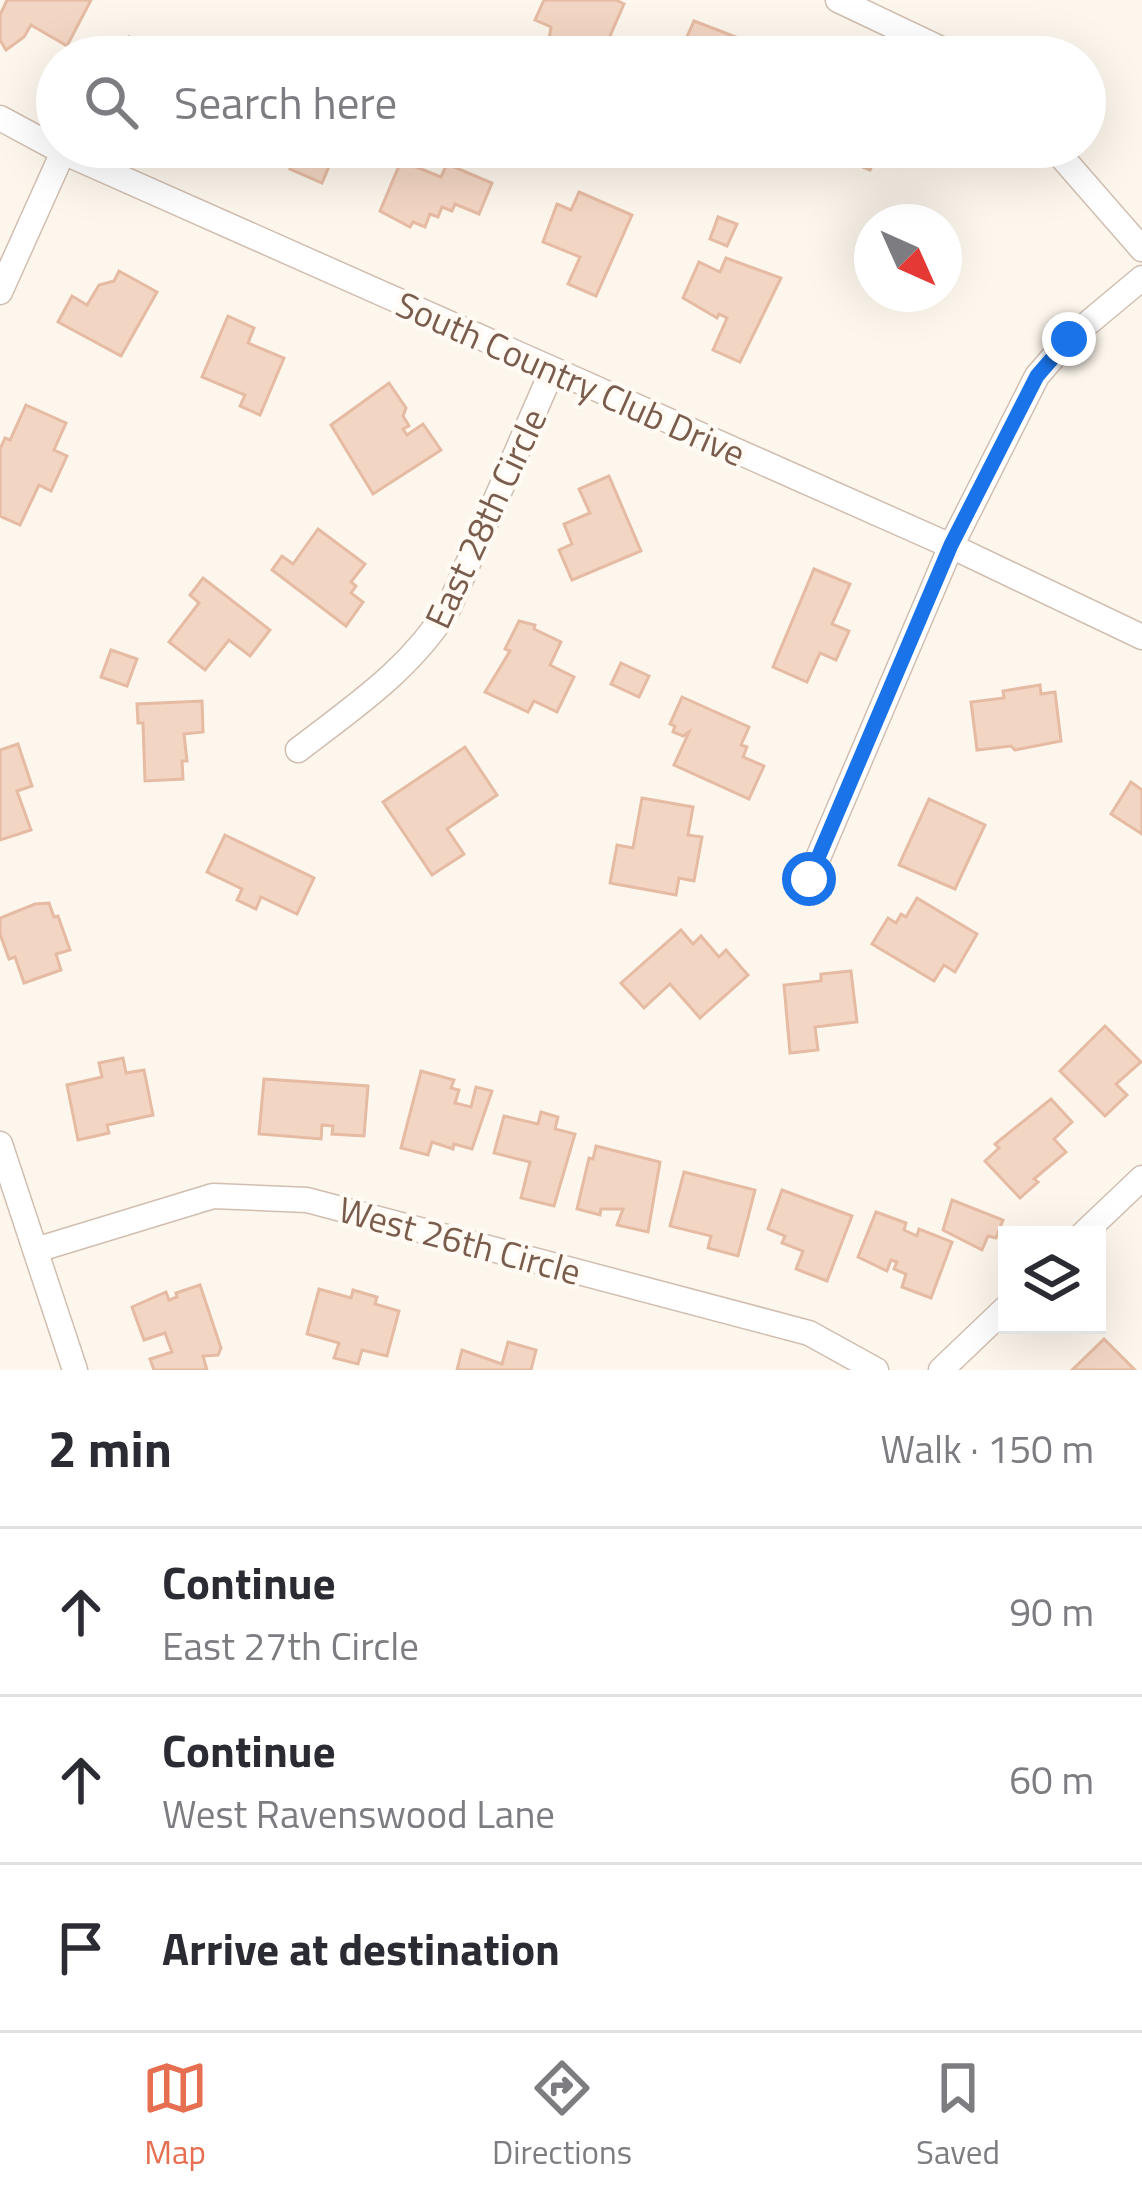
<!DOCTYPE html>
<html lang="en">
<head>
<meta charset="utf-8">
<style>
	:root { --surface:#fff; --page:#f2f2f3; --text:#2b2b33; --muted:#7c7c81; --line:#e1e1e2; --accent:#e76f51 }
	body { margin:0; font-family:"Titillium Web",sans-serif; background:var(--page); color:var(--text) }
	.controls { position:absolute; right:36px; bottom:36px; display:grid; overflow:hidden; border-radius:0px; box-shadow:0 12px 48px #0002 }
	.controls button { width:108px; height:108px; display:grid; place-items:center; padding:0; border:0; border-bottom:3px solid var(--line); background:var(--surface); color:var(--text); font:60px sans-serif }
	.compass { position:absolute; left:854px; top:204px; width:108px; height:108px; border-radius:50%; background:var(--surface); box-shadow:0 12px 48px #0002; rotate:135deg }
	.stop { position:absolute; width:36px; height:36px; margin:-27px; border:9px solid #1a73e8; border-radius:50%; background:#fff }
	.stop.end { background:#1a73e8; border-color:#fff; box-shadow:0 3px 12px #0008 }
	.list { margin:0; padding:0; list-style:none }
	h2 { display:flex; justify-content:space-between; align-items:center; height:156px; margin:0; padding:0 48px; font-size:51px }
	h2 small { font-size:39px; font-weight:400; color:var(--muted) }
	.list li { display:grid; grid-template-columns:78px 1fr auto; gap:36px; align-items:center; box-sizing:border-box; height:168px; padding:0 48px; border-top:3px solid var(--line) }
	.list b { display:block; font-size:45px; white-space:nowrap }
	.list p { margin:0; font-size:39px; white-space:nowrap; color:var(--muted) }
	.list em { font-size:39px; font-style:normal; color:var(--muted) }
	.icon { flex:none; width:66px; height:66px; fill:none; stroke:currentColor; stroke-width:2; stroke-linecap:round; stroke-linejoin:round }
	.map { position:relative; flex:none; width:1142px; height:1370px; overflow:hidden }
	.search { position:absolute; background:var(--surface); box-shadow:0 12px 48px #0002; left:36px; right:36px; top:36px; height:132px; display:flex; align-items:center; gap:30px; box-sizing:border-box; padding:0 42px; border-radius:66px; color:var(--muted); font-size:45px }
	.sheet { height:660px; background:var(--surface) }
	nav { display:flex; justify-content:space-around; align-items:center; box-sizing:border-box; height:168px; border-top:3px solid var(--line); background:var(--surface); font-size:33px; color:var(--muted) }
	nav a { display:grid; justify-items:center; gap:6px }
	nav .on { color:var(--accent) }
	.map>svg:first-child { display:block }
	.building { fill:#f3d5c3; stroke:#e6bba3; stroke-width:3 }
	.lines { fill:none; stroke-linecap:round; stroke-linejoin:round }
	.minor-casing { stroke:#d1beb0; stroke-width:27 }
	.minor { stroke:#fff; stroke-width:24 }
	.route { stroke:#1a73e8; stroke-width:15 }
	.labels { text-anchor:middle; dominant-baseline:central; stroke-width:9; stroke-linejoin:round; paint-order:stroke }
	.street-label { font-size:36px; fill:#7a5c4d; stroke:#fffaf3 }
</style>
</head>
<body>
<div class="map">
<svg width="1142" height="1370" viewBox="0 0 1142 1370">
	<rect width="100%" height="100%" fill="#fdf6ec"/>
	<g class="building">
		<polygon points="7,0 91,0 67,46 31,25 24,37 6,50 0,40 0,15"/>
		<polygon points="544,0 616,0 624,4 606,45 603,43 596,57 581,57 571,51 573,46 549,39 551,27 535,20"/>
		<polygon points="694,21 736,37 733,43 743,46 746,38 773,50 770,57 678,57"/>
		<polygon points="129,37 153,47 156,40 181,52 179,57 120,57"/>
		<polygon points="286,147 337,147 322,183 290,169 298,152"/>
		<polygon points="829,147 895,147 887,166 874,161 870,170 853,163 855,158"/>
		<polygon points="401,161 441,177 447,164 492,183 479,214 455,204 452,211 442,207 438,217 430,214 425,227 413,222 410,227 380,211"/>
		<polygon points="579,192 632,215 596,296 568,284 580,257 543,242 557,204 571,210"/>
		<polygon points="718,217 737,224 727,246 710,239"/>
		<polygon points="726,258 781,278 740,362 713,350 727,318 719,314 717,318 683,298 699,262 720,272"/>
		<polygon points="119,271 157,292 121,356 58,322 72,296 87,305 99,285 114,281"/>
		<polygon points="228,316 254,328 248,343 284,358 260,415 240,406 245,395 202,377"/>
		<polygon points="389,383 406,408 403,416 409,426 403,429 407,435 423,424 441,450 373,494 331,425"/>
		<polygon points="26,405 66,423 54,450 67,456 51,491 39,485 20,525 0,516 0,449 5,438 10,440"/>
		<polygon points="609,476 641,551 572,580 559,550 572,544 564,524 590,513 579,489"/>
		<polygon points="318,529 365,564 351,582 356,586 351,593 363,602 346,626 272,570 282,556 293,564"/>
		<polygon points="814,569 850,584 832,624 849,631 836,660 820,653 807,682 773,667"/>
		<polygon points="203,578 270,630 250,656 229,640 205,670 169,642 199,603 190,595"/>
		<polygon points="519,621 535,625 534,629 561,642 550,665 574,677 557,712 534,701 528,712 485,692 510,651 505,649"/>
		<polygon points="111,650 137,659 127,686 101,677"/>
		<polygon points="621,663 649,676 639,697 611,684"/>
		<polygon points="1040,685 1041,694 1055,692 1061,741 1015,750 1011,746 977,750 971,702 1004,698 1003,691"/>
		<polygon points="682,697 749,727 741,745 747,747 743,757 764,766 749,799 674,765 689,732 683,736 673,732 675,726 670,724"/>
		<polygon points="202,701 203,732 184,734 187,761 182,761 183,779 145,781 143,723 138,723 137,704"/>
		<polygon points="18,744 32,786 17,791 31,830 0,840 0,750"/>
		<polygon points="465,747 497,795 447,829 464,854 432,875 383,802"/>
		<polygon points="1131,782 1142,790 1142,834 1111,814"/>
		<polygon points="642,798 693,807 688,835 702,837 694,881 679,878 676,895 610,883 617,845 633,848"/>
		<polygon points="929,799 985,825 955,889 899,865"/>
		<polygon points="225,835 314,878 297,914 261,897 256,909 237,900 242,889 207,872"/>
		<polygon points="917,898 977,934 955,972 944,965 934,981 872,944 888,918 896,923 901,914 906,917"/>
		<polygon points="49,903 54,917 58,916 70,950 56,954 61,970 24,983 15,957 9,959 0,934 0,918 35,904"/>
		<polygon points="681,930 693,944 701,936 719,957 726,950 748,975 700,1018 670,984 644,1008 621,983"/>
		<polygon points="851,971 857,1022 815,1027 818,1050 790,1053 784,985 821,981 821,974"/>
		<polygon points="1105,1026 1141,1062 1116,1084 1127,1095 1105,1116 1060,1071"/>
		<polygon points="123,1058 126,1073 144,1070 153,1115 107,1125 109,1133 78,1140 67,1085 102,1077 99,1063"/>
		<polygon points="421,1071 454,1080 451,1088 459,1090 455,1103 471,1107 476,1087 492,1091 472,1149 454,1144 453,1149 432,1142 428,1155 401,1148"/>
		<polygon points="264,1079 368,1086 364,1136 332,1134 333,1126 322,1125 321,1139 259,1134"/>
		<polygon points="1051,1099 1072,1122 1054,1139 1066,1152 1034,1179 1038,1182 1020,1198 985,1161 999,1148 995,1144"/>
		<polygon points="541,1112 558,1117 555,1129 575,1134 554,1206 521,1198 530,1162 494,1153 504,1116 538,1124"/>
		<polygon points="596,1146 660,1162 648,1232 617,1225 623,1209 601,1209 600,1215 577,1209 589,1158 593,1159"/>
		<polygon points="684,1172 755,1190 738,1256 708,1248 711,1236 670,1226"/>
		<polygon points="782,1190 852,1216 827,1281 796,1269 803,1251 782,1243 785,1236 768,1229"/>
		<polygon points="952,1200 1003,1220 996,1238 988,1236 982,1250 943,1230"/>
		<polygon points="876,1212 906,1223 904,1230 917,1236 919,1229 952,1242 931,1298 902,1287 906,1274 894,1269 897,1262 891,1260 887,1271 858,1257"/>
		<polygon points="200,1285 221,1348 218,1355 203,1356 207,1370 154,1370 150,1359 172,1352 165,1333 144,1340 132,1307 166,1292 169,1300 177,1297 176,1293"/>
		<polygon points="319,1289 351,1298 353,1290 377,1297 375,1304 399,1311 387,1356 362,1350 358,1364 334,1358 339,1343 307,1334"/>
		<polygon points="1104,1339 1135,1370 1072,1370"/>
		<polygon points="508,1342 536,1350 531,1370 457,1370 462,1350 502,1364"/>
	</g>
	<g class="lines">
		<defs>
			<g id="minor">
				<polyline points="838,0 958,57"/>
				<polyline points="0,118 63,152 951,546 1142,637"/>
				<polyline points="1053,147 1142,249"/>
				<polyline points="0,292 63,152"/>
				<path d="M298,750C355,706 411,669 449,607L552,371"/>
				<polyline points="809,879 951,546 1037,376 1069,339 1142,278"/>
				<polyline points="0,1144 75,1370"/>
				<polyline points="1082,1235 1142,1178"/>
				<polyline points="36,1250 213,1196 307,1200 809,1333 876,1370"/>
				<polyline points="941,1370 1007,1307"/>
			</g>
		</defs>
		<use href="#minor" class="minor-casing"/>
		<use href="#minor" class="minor"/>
	</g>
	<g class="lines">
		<polyline class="route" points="809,879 951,545 1037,376 1069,339"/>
	</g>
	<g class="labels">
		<g class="street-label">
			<text transform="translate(571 378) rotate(24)">South Country Club Drive</text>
			<text transform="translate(485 518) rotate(-65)">East 28th Circle</text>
			<text transform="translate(460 1240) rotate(15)">West 26th Circle</text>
		</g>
	</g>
</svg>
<div class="controls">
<button><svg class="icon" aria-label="layers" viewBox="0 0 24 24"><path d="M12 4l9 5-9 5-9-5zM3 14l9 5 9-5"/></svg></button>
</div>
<svg class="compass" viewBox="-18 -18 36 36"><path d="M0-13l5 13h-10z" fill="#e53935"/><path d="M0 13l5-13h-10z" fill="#7c7c81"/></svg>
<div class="stop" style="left:809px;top:879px"></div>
<div class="stop end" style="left:1069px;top:339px"></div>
<div class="search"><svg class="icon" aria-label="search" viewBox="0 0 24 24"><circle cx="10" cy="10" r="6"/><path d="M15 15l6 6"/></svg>Search here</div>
</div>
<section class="sheet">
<h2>2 min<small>Walk · 150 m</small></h2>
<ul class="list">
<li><svg class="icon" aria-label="ahead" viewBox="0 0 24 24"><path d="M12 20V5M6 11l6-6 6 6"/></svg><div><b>Continue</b><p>East 27th Circle</p></div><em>90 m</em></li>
<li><svg class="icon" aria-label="ahead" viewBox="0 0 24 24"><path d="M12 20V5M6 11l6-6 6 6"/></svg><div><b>Continue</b><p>West Ravenswood Lane</p></div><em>60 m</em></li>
<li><svg class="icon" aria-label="arrive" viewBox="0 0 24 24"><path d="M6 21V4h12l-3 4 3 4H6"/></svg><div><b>Arrive at destination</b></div></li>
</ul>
</section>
<nav>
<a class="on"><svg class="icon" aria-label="map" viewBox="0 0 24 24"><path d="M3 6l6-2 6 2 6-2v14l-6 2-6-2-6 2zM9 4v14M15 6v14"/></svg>Map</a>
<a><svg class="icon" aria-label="directions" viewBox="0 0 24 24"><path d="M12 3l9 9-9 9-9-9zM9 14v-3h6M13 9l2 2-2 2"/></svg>Directions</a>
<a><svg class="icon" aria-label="saved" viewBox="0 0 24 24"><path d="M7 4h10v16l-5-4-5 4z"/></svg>Saved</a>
</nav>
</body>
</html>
